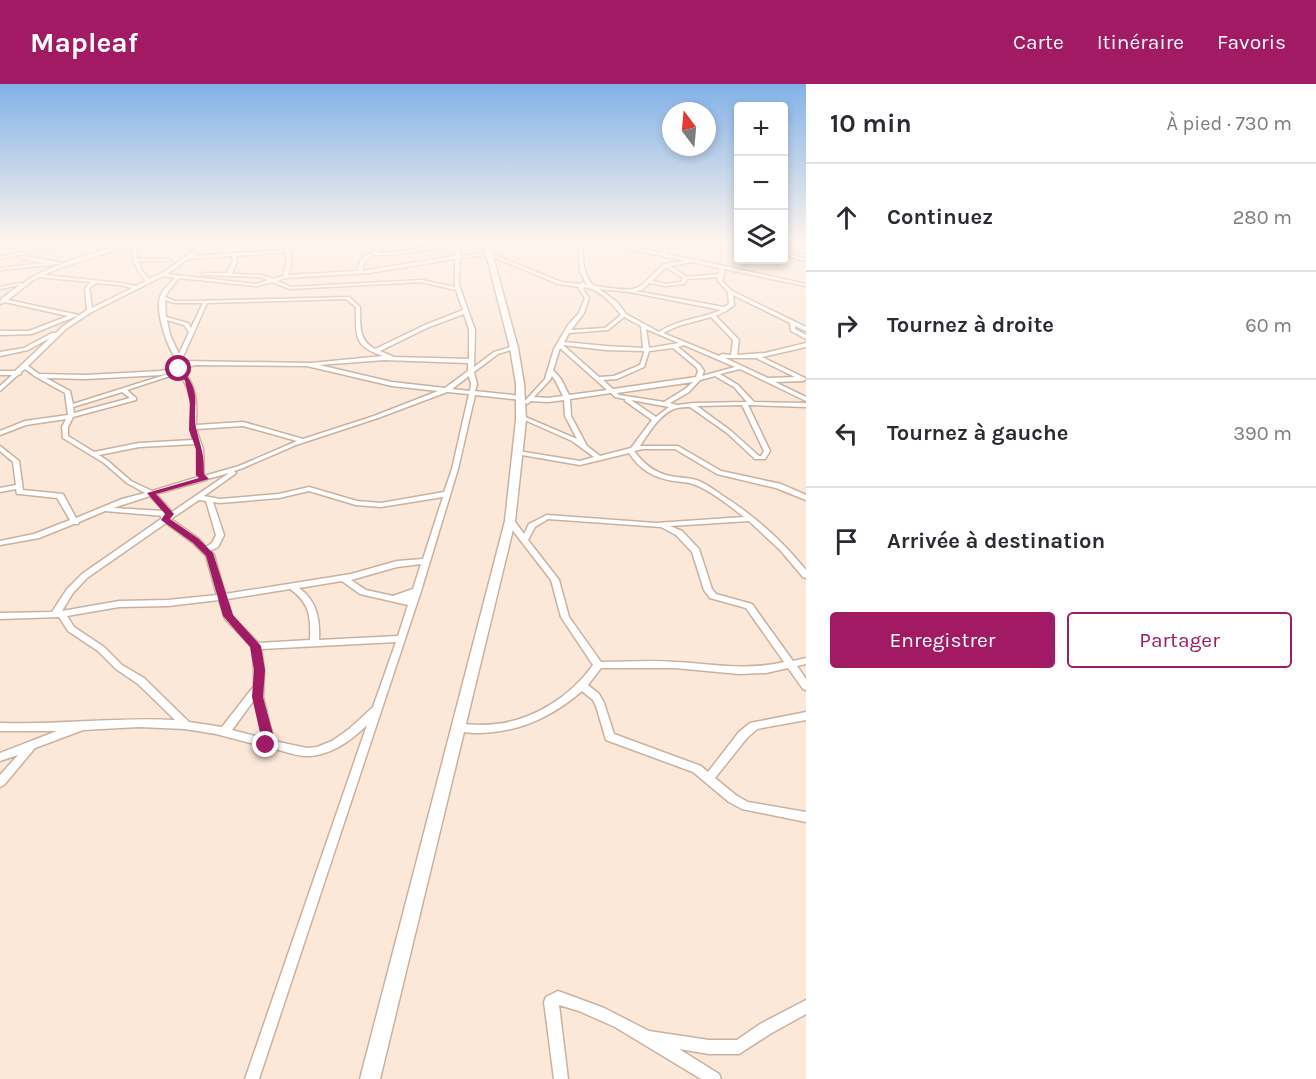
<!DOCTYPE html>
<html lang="fr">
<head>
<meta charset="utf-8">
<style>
	:root { --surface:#fff; --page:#f7f7f7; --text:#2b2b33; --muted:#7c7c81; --line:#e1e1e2; --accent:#a21964 }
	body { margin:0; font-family:Karla,sans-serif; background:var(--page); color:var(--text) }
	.controls { position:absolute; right:18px; top:18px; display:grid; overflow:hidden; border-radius:6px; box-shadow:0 3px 9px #0003 }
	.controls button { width:54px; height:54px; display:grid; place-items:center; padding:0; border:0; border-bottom:2px solid var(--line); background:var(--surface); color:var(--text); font:30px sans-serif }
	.compass { position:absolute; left:662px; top:18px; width:54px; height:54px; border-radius:50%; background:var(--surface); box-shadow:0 3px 9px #0003; rotate:344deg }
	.stop { position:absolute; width:18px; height:18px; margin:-14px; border:4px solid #a21964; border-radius:50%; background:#fff }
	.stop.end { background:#a21964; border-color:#fff; box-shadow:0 2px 6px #0008 }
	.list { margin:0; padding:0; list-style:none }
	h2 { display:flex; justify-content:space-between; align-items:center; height:78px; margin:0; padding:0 24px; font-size:26px }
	h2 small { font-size:20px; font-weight:400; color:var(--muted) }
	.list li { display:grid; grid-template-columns:39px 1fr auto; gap:18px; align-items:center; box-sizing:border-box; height:108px; padding:0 24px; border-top:2px solid var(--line) }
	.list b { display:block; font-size:22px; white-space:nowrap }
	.list em { font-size:20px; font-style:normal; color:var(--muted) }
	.actions { display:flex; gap:12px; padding:18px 24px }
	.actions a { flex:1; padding:14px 0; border:2px solid var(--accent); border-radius:6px; text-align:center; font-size:21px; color:var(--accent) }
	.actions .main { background:var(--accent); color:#fff }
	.icon { flex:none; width:33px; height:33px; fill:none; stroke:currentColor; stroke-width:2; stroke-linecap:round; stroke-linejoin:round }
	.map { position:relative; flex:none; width:806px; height:995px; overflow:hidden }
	header { display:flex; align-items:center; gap:36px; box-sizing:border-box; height:84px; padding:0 30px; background:var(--accent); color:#fff }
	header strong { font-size:28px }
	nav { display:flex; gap:33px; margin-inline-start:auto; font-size:21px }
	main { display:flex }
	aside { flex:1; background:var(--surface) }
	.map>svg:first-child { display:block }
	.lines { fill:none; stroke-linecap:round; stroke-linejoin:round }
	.minor-casing { stroke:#c9b19f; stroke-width:3 }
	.highway-casing { stroke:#c9b19f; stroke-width:3 }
	.minor { fill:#fff; fill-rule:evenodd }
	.highway { fill:#fff; fill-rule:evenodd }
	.route { fill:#a21964 }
</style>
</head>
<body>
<header>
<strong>Mapleaf</strong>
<nav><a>Carte</a><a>Itinéraire</a><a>Favoris</a></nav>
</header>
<main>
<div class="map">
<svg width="806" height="995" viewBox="0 0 806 995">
	<rect width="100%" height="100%" fill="#fce8d9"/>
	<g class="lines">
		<defs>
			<g id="minor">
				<polygon points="0,158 4,158 0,160"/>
				<polygon points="65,158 74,158 0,175 0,173"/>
				<path d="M131,158H139L137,164V175H169L171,176L169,177H138L141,185L149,195L164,188L206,158H211L192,172L285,166L278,158H283C294,170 292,177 288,191L357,187C359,179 363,170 373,169L374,164L392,158H399L378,166L377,169H389L460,158V172L489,169L561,198L580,200L583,198L585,199V201H587L580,187L578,158H582C583,174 582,191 594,202C607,203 624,208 636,204C641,203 645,198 647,196L664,180L685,177L668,173L666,174L663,172L633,166L602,158H611L633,163L641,158H646L638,164L661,169C666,160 670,158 680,158L669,163L666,170L720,181H722L724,182L806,200V202L724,185V191L722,197L732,207L806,243V247L795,242V245L806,251V255L791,247L790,239L733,211L734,221L726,227L716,232L739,256L737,271L765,269L806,259V263L762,273L805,294L806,295L803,297L775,298L806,313V317L740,285L720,290L738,301L754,318L806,319V323L748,321L770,367L765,375H755L727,349L690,323C685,323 679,323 674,325C659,331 649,349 640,362H678L721,387L781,400L806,411V416L776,404L717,390L675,365H643L634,367C645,382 658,391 676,393C684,394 692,394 699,397C708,401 716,407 723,412C755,432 782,457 806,486V494L803,493L780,466L749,437L670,442L682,447L699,465L712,505L716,510L752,520L793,577L806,574V580L797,582L806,595V606L803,605L788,584L766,589L739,590L675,584H601L588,601L599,610L604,619L614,650L701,682L708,688L739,648L750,639L806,628V636L757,645L747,654L715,694L737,712L748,718L806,728V738L742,725L729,718L693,688L606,656L596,622L593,616L582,607C551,634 515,650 473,649C467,648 461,648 454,647L453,644L454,641L458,640C470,640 483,642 496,640C534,636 571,612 593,581L561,533L551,496L507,439L506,437L507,435H513L524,450L529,440L547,431L656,439L744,433C730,422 710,406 693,400C687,398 681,398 674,397C654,394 640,386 629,369L580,381L516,370L515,369L518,367L580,377L594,373L572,357L518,333L521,331L523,332L577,355L565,332L564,316L548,318L531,317L527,320L524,318L545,295L554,265L568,241L579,229L585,214L579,205V203L558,200L489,171L460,174L459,201L475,246L474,283L494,268L514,262L517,264L498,270L474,288L477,300L475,307L521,312L524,314L521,316L475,311L458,385L421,507L259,995H245L367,641C352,656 331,671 309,672C298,673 284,667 272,664L270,665L266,663L216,650L185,645L139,643L83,646L35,664L4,701L0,703V691L18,671L0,677V669L57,647H0V639C58,641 117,633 175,636L138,600L116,585L98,567L68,547L59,533L0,535V529L52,528L67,505L82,490L161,435V432H164L105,427L79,438L78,440H74L39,454L0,461V457L34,450L70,436L57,414L20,410H17L16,405L0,408V404L16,401L13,378L0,367V362L19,377L23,406L63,410L76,434L122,415L145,409L127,399L104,379L63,354L62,343L66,335L26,341L0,351V347L25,337L68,331L65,309L36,293L25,285L21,288V290L18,291L0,307V302L12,291H0V287H15L50,254L28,266L0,272V268L24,264L52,249H56L62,243L87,226L85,204L91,198L39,193L33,196L8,216L79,231L32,250L0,251V247H29L68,232L5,218L0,220L1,215L20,201L0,205V203L20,199L22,200C48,180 99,168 131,158ZM134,160C129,175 137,186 146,197L136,202L120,199L44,191L60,184ZM456,162L455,172L362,187L364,178L372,171H389ZM286,168L287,178L283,192L273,195L261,191L232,190L237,177L236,172ZM232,172L233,177L227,189H203L201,190L203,191L260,193L268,196L257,200L167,190L188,175ZM455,175V203L421,196L291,203L277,197L285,194L369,189ZM692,178L719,184V190L687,193L670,182ZM666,183L683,194L681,198L666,200L652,197ZM163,192L175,194C170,199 162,206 160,213C155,227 168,267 178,277C181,280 183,280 186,281L161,287L86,291L39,290L28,282L66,245L90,229ZM718,193V197L728,208L729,220L724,223L635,207L642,206L649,199L666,202L684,200L687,195ZM179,194L257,202L272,198L290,205L421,198L456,206L463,226L425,241L375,265C357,255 361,241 360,223L349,213L194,217H175L165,213L170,205ZM96,199L120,201L132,204L92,224L89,204ZM584,203C599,205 612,219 621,231L605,244L571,246L584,229L589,214L583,205ZM599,205L630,208L721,226C701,235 678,235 659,248L626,230L617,218ZM346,215L356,223C356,252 353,262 383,272L311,279L185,277L182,275L207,219ZM165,216L175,219H203L191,244L188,239L166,233ZM464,230L469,246V275L394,273L380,267L429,243ZM624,233L641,242L643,264L606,262L564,258L569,249L608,246ZM711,233L733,256L731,271L722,270L719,272L663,249L678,242ZM167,236L184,241L189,248L179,270L170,251ZM646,245L679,259L649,264ZM563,261L606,266L644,267V269L640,281L614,292L599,293ZM684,261L735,283L702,292L704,287L700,281L678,263ZM560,264L607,306L569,311L561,295L553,286ZM673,264L696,283L698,287L696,293L613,305L603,296L617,295L644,283L649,267ZM725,274H758V275L795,293L768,294ZM384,276L468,279V287L445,304L392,298L319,281ZM195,281L307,282L392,302L438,307L374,332L303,355L243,338L196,341C197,318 197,303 182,285ZM177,287C185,297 191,309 191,322C191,336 189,344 193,356L139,359L94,368L68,352V343L73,333L136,316V314L127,306L173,291L168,290L73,320L70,307L46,294L86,295L161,291ZM469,292L471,300L470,307L452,305ZM552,292L555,296L563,312L548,314L534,313L550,296ZM715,292L734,303L747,318L694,319L677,321L670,319L689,308L700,296ZM693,298L685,305L664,318L619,311L617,309ZM122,308L130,314L74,329L73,323ZM447,308L469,310L452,385L444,408L381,419L357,417L309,403L279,410L220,415L204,412L235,390L236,389L234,387L243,384L296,361L378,334ZM611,309L615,313L625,315V317L652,336L631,364L600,372L587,362L571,332L570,315ZM631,316L669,323L656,333ZM742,321L764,367L761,372H759L731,347L697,322ZM243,342L297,357L239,382L204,392L203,365L196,345ZM195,360L197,365V391L198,393L152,407L131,397L108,377L99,371L139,363ZM229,389L172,428L156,410L206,396L207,395ZM309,407L356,421L381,423L443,413L423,475L397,477L351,490L225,510L214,471L210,467L218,463L224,451L213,418L220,419L279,414ZM150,412L164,427L113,424ZM199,416L206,417L216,451L212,459L206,463L199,455L171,435ZM548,435L661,443L676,451L692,468L704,506L710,514L746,524L784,578C745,587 715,580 676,578C651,576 626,578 601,578L569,533L559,496L528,456L535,443ZM166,439L193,459L206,472L217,511L168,516L119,517L62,527L73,509L87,494ZM421,480L413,505L393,512L366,506L351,496L397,483ZM342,497L360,510L408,521L398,552L319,556C320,535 317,517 299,504ZM290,505C310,519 311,533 310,556L258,559L232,532L227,515ZM219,516L225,535L252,563L254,586V602L222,643L189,638L144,594L122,581L104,563L74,543L67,532L119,523L168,522ZM396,558L373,623L349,645L332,657L317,663L307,664L274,657L263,613L264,586L261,565ZM254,616L263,654L232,646Z"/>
				<polygon points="727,158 732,158 738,162 738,164"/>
				<polygon points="799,165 806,166 806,168 797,167"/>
				<polygon points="784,169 806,175 806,177 784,171"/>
				<path d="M21,172C34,174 49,176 61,179L59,180L0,186V184L44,179L19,174V173Z"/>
				<polygon points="558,907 604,924 649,947 709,956 737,956 760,940 806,916 806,930 770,950 739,970 709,970 679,965 719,990 721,995 701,995 615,943 579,927 559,921 568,995 554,995 544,918 546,913"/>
			</g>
			<polygon id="highway" points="483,158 489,158 518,264 524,300 526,336 515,437 380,995 360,995 505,437 516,336 516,300 510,264"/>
		</defs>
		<use href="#minor" class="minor-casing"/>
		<use href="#highway" class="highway-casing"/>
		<use href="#minor" class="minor"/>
		<use href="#highway" class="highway"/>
	</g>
	<linearGradient id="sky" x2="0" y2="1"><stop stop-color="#82b1e7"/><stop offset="0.53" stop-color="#fef5ee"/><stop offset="1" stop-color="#fef5ee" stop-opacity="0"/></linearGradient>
	<rect width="806" height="298" fill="url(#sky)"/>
	<path class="route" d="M176,284H181C205,312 190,321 197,348C202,367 204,369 204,390L209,395L156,410L174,430L170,435L199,455L213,469L233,531L261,562L265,586L263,613L276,661L270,666L261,664L260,661L262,657L252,613L254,586L250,563L223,532L206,472L193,459L161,436L165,430L147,409L199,394L196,391V365L189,346L190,319L185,297Z"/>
</svg>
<div class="controls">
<button>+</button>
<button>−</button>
<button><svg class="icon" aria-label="layers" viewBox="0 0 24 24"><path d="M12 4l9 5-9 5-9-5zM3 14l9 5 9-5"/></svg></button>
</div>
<svg class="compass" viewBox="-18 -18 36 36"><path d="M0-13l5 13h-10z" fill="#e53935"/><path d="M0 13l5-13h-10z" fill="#7c7c81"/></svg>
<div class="stop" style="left:179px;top:285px"></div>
<div class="stop end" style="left:266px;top:661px"></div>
</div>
<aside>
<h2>10 min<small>À pied · 730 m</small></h2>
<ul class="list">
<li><svg class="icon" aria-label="ahead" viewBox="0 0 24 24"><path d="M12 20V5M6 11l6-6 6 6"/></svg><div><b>Continuez</b></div><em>280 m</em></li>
<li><svg class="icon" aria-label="right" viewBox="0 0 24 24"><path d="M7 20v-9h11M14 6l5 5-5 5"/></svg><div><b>Tournez à droite</b></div><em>60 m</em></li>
<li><svg class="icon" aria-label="left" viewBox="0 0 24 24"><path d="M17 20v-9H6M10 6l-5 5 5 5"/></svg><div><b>Tournez à gauche</b></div><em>390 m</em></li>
<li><svg class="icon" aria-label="arrive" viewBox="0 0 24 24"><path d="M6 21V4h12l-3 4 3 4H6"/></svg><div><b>Arrivée à destination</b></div></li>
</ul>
<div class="actions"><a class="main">Enregistrer</a><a>Partager</a></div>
</aside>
</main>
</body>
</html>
